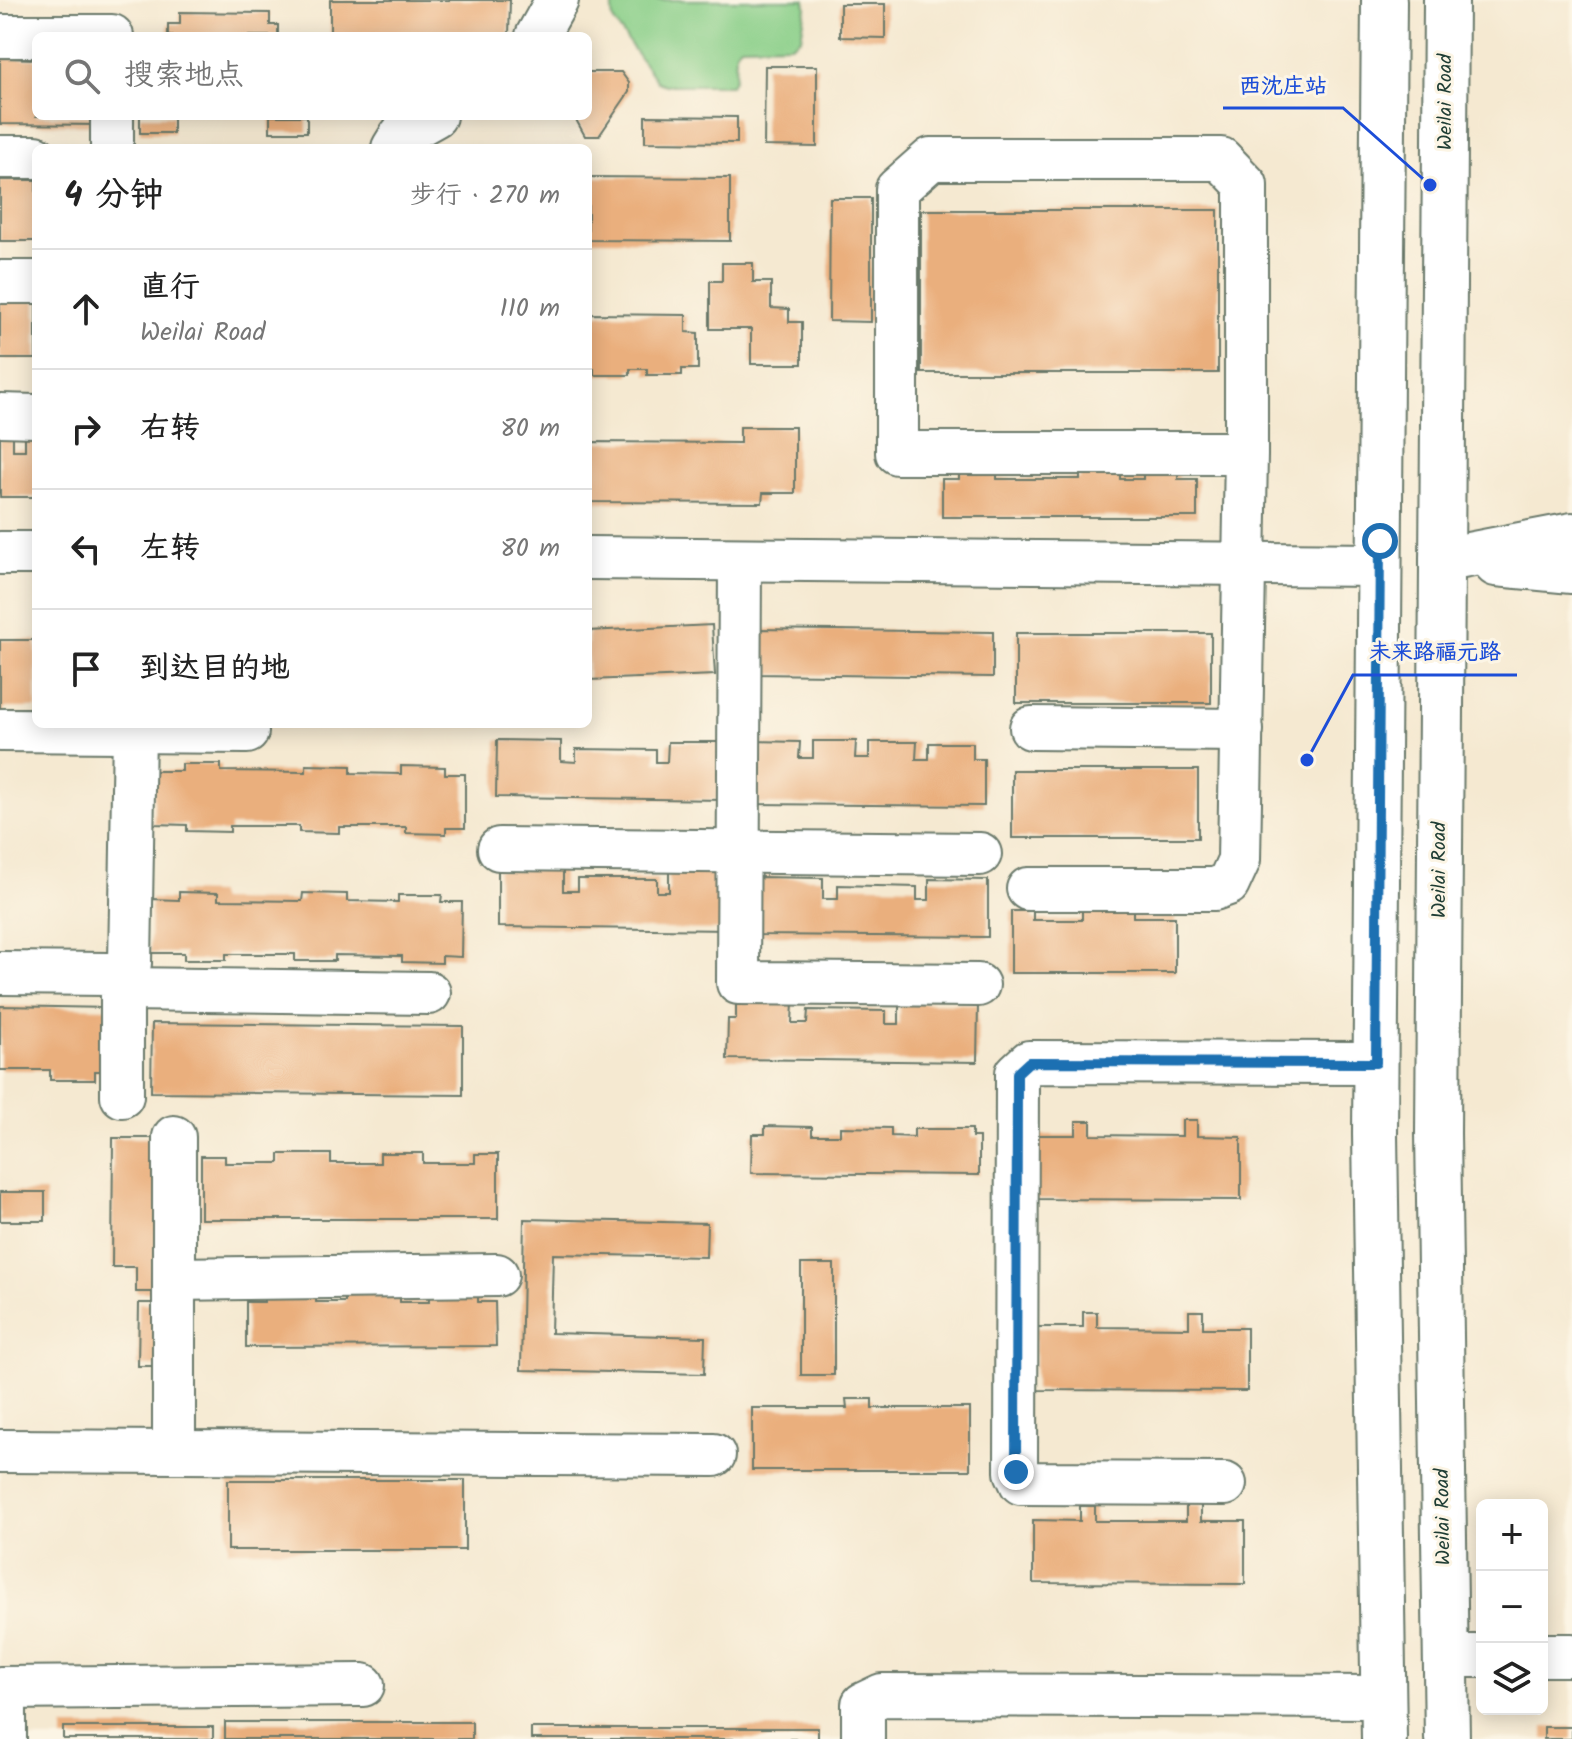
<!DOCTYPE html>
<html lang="zh">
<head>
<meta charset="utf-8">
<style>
	:root { --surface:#fff; --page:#f2f2f2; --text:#222; --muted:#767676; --line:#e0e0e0 }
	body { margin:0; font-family:Kalam,"LXGW WenKai TC",sans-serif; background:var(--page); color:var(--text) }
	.controls { position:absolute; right:24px; bottom:24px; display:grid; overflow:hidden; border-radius:12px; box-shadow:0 4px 20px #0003 }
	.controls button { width:72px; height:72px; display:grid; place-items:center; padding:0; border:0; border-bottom:2px solid var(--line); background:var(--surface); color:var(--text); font:40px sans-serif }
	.stop { position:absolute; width:24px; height:24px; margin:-18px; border:6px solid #1f6fb2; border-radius:50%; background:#fff }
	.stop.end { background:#1f6fb2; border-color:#fff; box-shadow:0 2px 8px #0008 }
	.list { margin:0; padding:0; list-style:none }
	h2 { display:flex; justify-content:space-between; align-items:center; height:104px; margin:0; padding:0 32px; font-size:34px }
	h2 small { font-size:26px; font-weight:400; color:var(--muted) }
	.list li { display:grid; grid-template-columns:52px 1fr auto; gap:24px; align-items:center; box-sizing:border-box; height:120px; padding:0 32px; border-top:2px solid var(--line) }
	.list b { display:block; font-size:30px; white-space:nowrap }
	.list p { margin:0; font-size:26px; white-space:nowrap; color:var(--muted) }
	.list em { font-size:26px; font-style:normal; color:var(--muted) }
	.icon { flex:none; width:44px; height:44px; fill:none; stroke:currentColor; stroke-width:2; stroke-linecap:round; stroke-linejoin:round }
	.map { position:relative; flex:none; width:1572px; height:1739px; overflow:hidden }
	.search { position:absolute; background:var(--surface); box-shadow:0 4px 20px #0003; left:32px; top:32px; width:560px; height:88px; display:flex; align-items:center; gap:20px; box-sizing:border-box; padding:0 28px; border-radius:12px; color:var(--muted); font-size:30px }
	.panel { position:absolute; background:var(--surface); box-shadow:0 4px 20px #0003; left:32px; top:144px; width:560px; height:584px; border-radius:12px }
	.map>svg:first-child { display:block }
	.green { fill:#8acf89; stroke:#54865e; stroke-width:2 }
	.building { fill:#eaaf7d }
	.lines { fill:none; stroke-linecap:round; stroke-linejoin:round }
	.minor-casing { stroke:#6a796b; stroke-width:46 }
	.major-casing { stroke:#6a796b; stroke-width:48 }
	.minor { stroke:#fff; stroke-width:42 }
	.major { stroke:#fff; stroke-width:44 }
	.route { stroke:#1f6fb2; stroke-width:10 }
	.labels { text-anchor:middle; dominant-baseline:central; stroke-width:6; stroke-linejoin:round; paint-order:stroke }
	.street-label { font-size:20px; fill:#1f3d34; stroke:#fcf5e5 }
	.leader { fill:none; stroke:#1d4ed8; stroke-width:3 }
	.callout-dot { fill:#1d4ed8; stroke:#fcf5e5; stroke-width:3 }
	.callout-label { font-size:22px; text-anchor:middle; font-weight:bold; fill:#1d4ed8; stroke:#fcf5e5; stroke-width:6; stroke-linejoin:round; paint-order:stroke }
</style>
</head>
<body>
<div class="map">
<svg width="1572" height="1739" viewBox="0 0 1572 1739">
	<rect width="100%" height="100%" fill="#fcf5e5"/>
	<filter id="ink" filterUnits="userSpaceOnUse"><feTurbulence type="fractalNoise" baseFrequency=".0125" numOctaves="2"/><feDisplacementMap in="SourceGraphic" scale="16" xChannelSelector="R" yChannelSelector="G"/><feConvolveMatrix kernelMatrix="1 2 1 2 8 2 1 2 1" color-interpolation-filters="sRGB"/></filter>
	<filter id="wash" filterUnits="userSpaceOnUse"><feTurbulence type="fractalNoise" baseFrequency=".006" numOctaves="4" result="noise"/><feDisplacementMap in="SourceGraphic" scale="32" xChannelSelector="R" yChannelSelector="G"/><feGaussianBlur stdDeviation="1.8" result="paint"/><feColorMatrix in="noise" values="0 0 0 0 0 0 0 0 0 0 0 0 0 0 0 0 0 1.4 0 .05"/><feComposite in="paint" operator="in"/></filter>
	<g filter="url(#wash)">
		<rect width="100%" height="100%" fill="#f5e9d1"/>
		<polygon class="green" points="615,0 805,0 806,7 801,38 791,45 741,46 736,51 735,77 731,85 665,85 657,82 613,20 612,11"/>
		<g id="blocks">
			<g class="building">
				<polygon points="330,0 510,0 509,36 330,36"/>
				<polygon points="840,4 885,4 885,38 840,37"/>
				<polygon points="180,12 270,13 270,25 278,25 278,36 168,36 168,24 180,24"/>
				<polygon points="0,58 36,59 36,116 103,116 103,125 0,124"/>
				<polygon points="765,66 817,66 817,147 764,146"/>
				<polygon points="588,72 621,72 629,83 629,92 599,136 585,136 574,116 588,116"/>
				<rect x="140" y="116" width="33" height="17"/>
				<rect x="270" y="116" width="37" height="16"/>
				<polygon points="645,116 737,117 737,143 645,142"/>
				<polygon points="588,177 730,178 730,241 588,240"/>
				<rect x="0" y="180" width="36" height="61"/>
				<polygon points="830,198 871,198 871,322 829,321"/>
				<rect x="921" y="210" width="297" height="163"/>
				<polygon points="722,263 753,263 753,282 771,282 771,308 789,309 789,322 802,322 802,364 751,364 751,329 710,329 710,281 722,281"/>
				<rect x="0" y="301" width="36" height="58"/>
				<polygon points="588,314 686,315 686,332 698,333 698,369 682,369 682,375 647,375 647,369 630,369 630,375 594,375 594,369 588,369"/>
				<polygon points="740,427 795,427 795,493 763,493 762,503 588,502 588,442 740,443"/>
				<polygon points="0,436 13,436 13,450 25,450 25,436 36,436 36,497 0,497"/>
				<polygon points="959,471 997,471 997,479 1080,479 1080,473 1120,473 1120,479 1143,479 1143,472 1178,472 1178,479 1197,479 1197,517 942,517 942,479 959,479"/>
				<polygon points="712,625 715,675 588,680 588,631"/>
				<polygon points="754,629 993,632 993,677 753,674"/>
				<rect x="1016" y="633" width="195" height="70"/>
				<polygon points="0,640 36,640 36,708 4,708 4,719 0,719"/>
				<polygon points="497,740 561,741 561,761 576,762 576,749 656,750 656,762 667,762 668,742 727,742 726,800 496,797"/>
				<polygon points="753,741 800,742 799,758 813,758 813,741 856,741 855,758 869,758 869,742 917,742 916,759 929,759 929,743 973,743 973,759 984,759 984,806 747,804"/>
				<polygon points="182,764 221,764 221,771 306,772 306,765 351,766 351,773 401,774 401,766 445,767 445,774 465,774 465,828 446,828 446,834 406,833 406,827 339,827 339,833 299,832 299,826 230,826 230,832 187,831 187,825 154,824 154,771 182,771"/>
				<rect x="1012" y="770" width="186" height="68"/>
				<polygon points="498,870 563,870 563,891 578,891 578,879 657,879 657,892 669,892 669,872 728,872 728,930 498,927"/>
				<polygon points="758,877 823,878 823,899 838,899 838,885 917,887 917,900 929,900 929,879 988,880 988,937 758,935"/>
				<polygon points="179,892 218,893 218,900 302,901 303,893 347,894 347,901 398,902 398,895 442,895 441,902 462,902 461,957 442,956 442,963 402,962 402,956 335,955 335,961 295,961 295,954 226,954 226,960 184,960 184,953 150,953 151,899 179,900"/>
				<polygon points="1011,911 1033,911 1033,920 1082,920 1082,911 1133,911 1133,917 1175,917 1175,973 1011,973"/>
				<polygon points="736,1001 793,1002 792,1023 807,1023 808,1010 886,1011 886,1024 899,1024 899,1003 978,1004 977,1062 727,1059 728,1019 736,1019"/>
				<polygon points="0,1006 112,1008 111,1071 95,1071 95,1080 50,1080 50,1070 0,1070"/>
				<polygon points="152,1023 463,1026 463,1095 151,1092"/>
				<polygon points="1182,1120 1197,1120 1197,1136 1241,1137 1241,1200 1029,1199 1029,1135 1076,1135 1076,1121 1091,1121 1091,1135 1182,1136"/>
				<polygon points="765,1126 812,1127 812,1135 840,1135 840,1127 891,1128 891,1136 914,1137 914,1129 972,1129 972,1137 979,1137 979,1175 751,1173 752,1134 765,1134"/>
				<polygon points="113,1138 158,1138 158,1292 136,1292 136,1267 112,1267"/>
				<polygon points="380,1153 423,1153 423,1163 475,1163 475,1154 498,1154 498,1219 201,1219 201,1156 225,1156 225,1163 279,1163 279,1154 331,1154 331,1163 380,1163"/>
				<rect x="0" y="1192" width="45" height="29"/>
				<polygon points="524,1219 707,1223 706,1257 553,1254 551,1333 705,1337 704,1374 521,1370"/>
				<rect x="801" y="1264" width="33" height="111"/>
				<polygon points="478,1292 478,1302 495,1302 496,1346 246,1347 246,1302 264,1302 264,1293 316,1293 316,1302 345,1302 345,1293 400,1293 400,1302 429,1302 429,1293"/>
				<polygon points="139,1303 158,1303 158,1366 138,1366"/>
				<polygon points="1189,1311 1203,1311 1203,1328 1247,1328 1247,1391 1035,1390 1035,1327 1083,1327 1083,1312 1097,1312 1097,1327 1189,1328"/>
				<polygon points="846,1399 872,1399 872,1408 970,1408 970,1470 752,1470 752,1408 847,1408"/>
				<rect x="228" y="1480" width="237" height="70"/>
				<polygon points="1186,1505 1201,1505 1201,1521 1245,1521 1245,1584 1033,1583 1033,1520 1080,1521 1080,1506 1095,1506 1095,1521 1186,1521"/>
				<rect x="225" y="1722" width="247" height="17"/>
				<rect x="63" y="1727" width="150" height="12"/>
				<rect x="1544" y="1727" width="28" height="12"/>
				<rect x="531" y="1728" width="287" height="11"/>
			</g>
		</g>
	</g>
	<g filter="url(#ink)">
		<use href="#blocks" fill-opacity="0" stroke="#6a796b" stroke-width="2"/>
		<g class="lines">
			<defs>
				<g id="minor">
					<polyline points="0,36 112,36"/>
					<polyline points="537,36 557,0"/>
					<polyline points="112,116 112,148"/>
					<polyline points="393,148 401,135 435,116"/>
					<polyline points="0,157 36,157"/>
					<polygon points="931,159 1221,159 1246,185 1246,453 897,453 897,189"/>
					<polyline points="0,282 36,282"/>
					<polyline points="0,415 36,416"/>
					<polyline points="0,553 36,553"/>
					<polyline points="588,558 1380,565"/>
					<polyline points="740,560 738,983 978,985"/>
					<polyline points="1031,728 1242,730"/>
					<polyline points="0,730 247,732"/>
					<polyline points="499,849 980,854"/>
					<polyline points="1028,889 1214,889 1228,884 1239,860 1246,453"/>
					<polyline points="0,973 109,974 122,982 122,1096"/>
					<polyline points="124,985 130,963 134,731"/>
					<polyline points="124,989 429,993"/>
					<polyline points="174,1137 174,1452"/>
					<polyline points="174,1279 497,1275"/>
					<polyline points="0,1451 714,1455"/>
					<polyline points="1225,1484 1021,1483 1016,1472 1017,1073 1029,1062 1376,1063"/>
					<polyline points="1542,1655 1572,1655"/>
					<polyline points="1446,1656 1482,1656"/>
					<polyline points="0,1688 363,1685"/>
					<polyline points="5,1688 5,1739"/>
					<polyline points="863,1739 863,1704 882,1695 1383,1697"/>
				</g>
				<g id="major">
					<polyline points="1384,0 1375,1134 1384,1739"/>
					<polyline points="1446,0 1438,1133 1447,1739"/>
					<polyline points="1442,560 1572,535"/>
					<polyline points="1496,564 1572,571"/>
				</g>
			</defs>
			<use href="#minor" class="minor-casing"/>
			<use href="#major" class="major-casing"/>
			<use href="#minor" class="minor"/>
			<use href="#major" class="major"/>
		</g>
	</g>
	<g class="lines" filter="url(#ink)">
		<polyline class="route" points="1016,1472 1017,1073 1029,1062 1376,1063 1380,541"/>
	</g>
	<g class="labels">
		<g class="street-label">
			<text transform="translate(1446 102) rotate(-90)">Weilai Road</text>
			<text transform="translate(1440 870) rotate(-90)">Weilai Road</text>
			<text transform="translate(1444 1517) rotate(-91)">Weilai Road</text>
		</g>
	</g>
	<path class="leader" d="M1430 185L1343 108H1223M1307 760L1353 675H1517"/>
	<g class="callout-dot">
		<circle cx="1430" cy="185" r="8"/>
		<circle cx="1307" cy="760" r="8"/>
	</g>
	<g class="callout-label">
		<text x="1283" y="93">西沈庄站</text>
		<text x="1435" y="659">未来路福元路</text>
	</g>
</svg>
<div class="controls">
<button>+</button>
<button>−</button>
<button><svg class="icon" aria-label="layers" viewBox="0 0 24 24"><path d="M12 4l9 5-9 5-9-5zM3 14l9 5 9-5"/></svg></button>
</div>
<div class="stop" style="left:1380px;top:541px"></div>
<div class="stop end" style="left:1016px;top:1472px"></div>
<div class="search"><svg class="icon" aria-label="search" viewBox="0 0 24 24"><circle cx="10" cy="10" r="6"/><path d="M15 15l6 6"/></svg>搜索地点</div>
<section class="panel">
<h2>4 分钟<small>步行 · 270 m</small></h2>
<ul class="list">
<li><svg class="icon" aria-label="ahead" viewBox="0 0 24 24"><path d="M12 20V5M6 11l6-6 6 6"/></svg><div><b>直行</b><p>Weilai Road</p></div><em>110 m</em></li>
<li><svg class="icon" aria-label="right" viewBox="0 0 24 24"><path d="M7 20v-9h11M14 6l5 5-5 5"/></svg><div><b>右转</b></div><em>80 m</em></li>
<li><svg class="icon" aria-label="left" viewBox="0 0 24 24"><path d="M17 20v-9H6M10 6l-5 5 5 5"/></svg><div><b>左转</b></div><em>80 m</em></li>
<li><svg class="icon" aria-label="arrive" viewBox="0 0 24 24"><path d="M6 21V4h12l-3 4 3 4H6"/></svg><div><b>到达目的地</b></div></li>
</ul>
</section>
</div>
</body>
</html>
